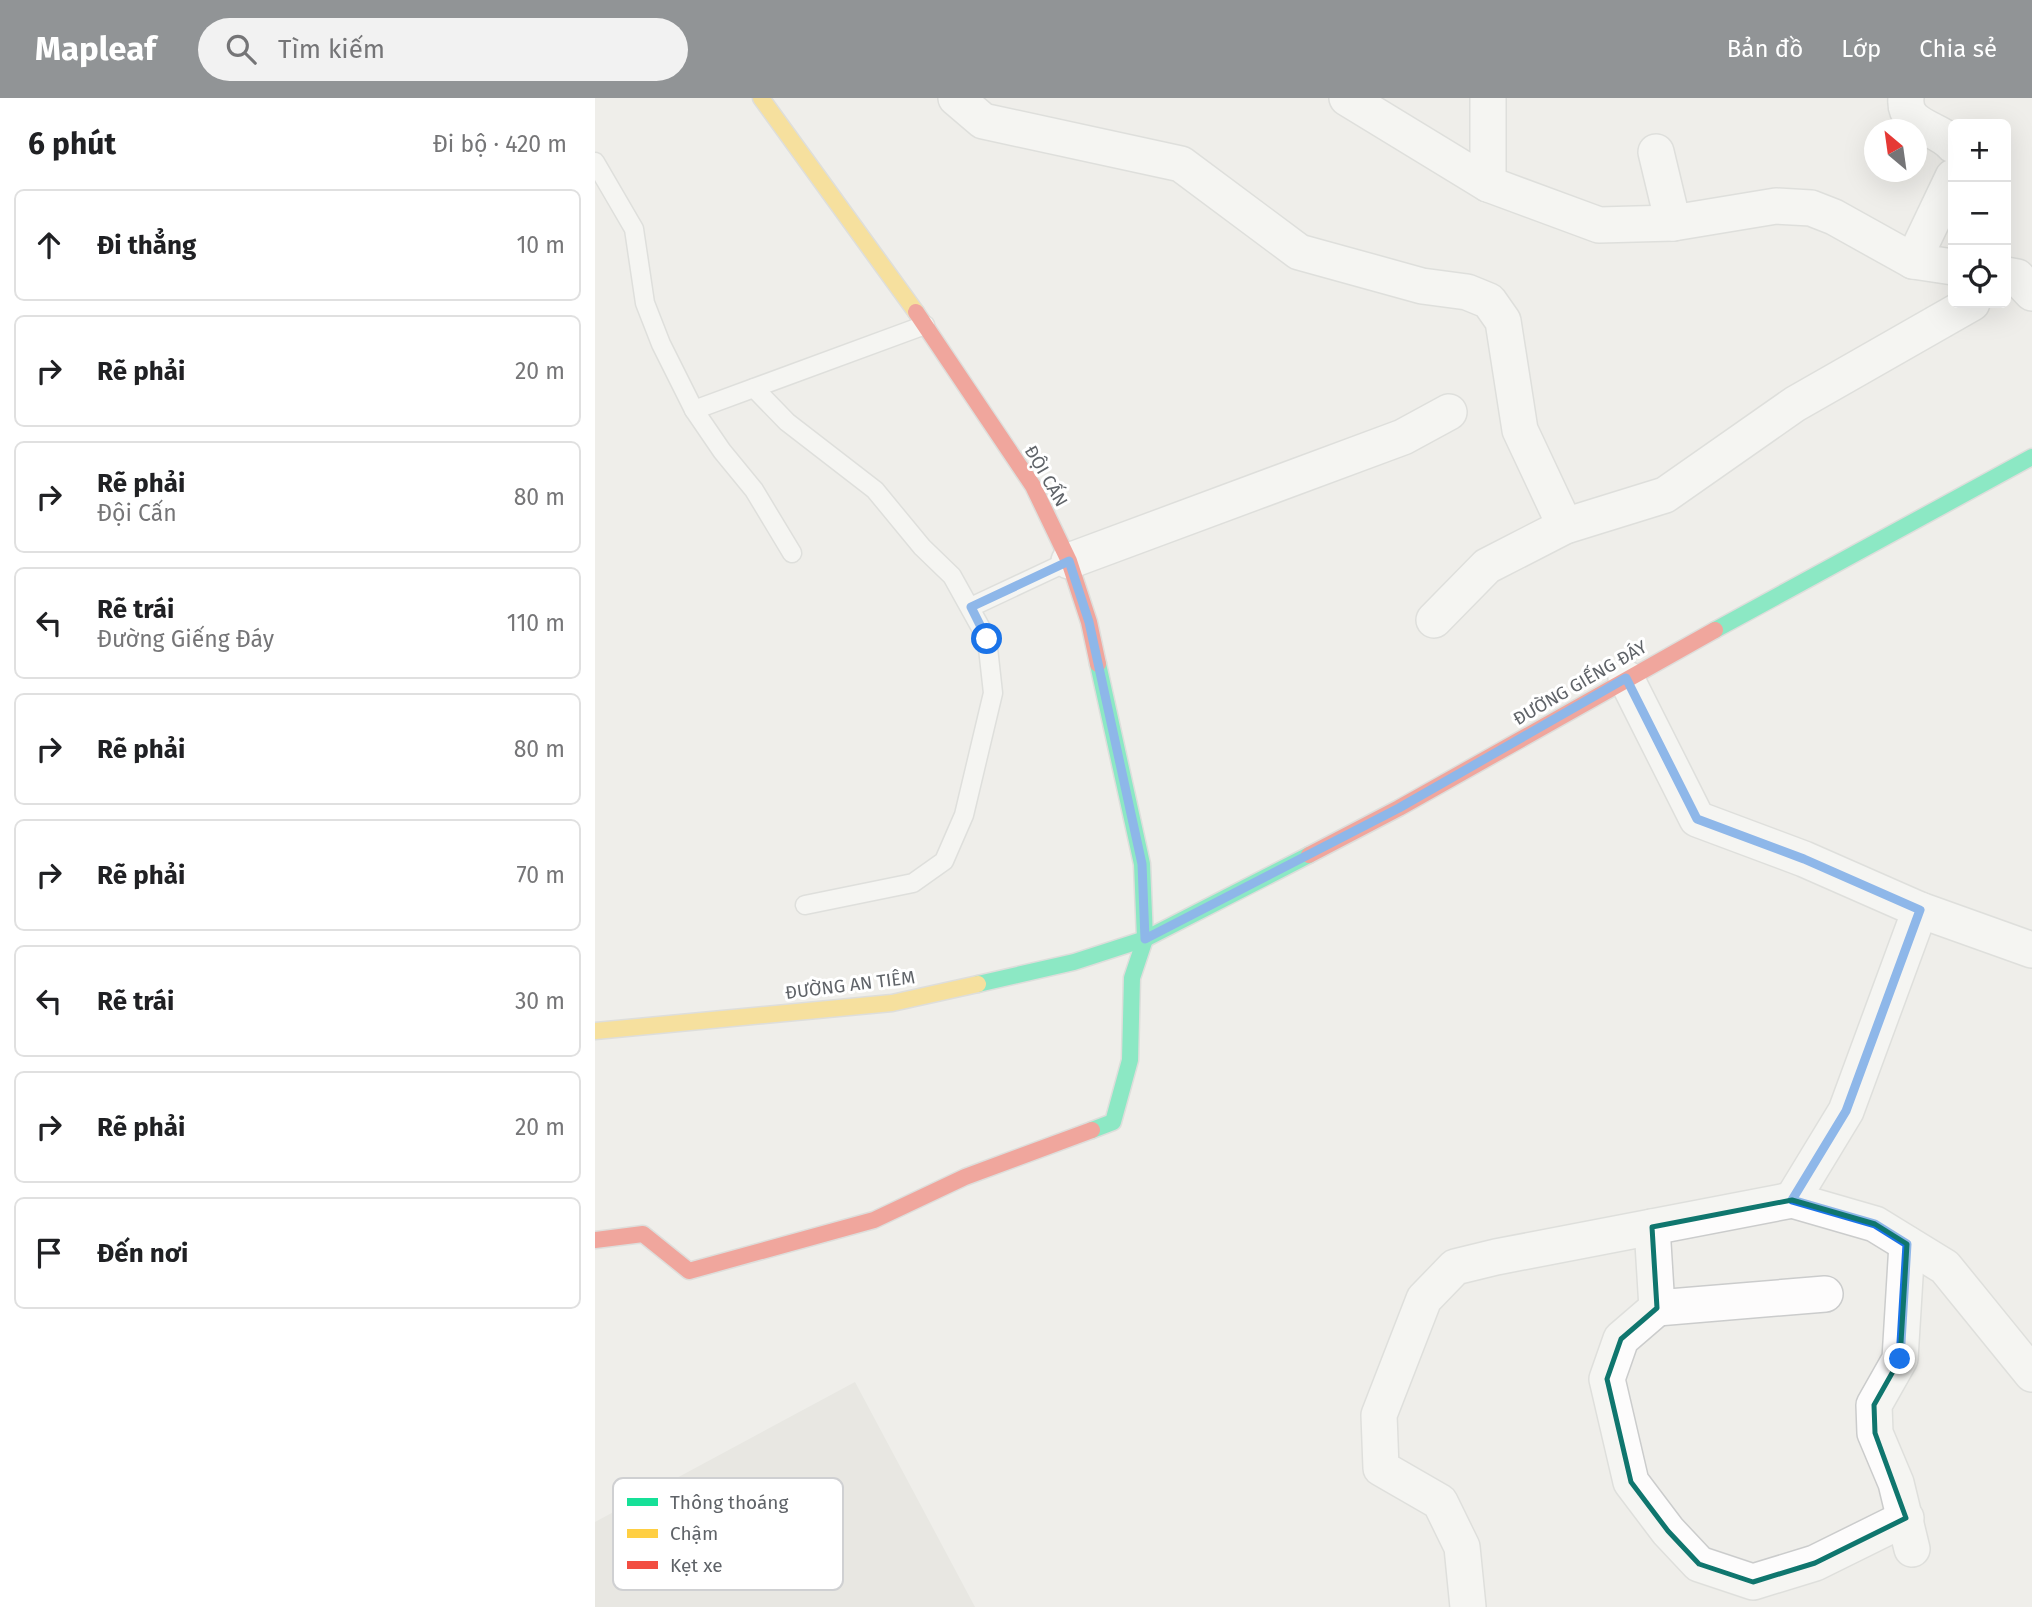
<!DOCTYPE html>
<html lang="vi">
<head>
<meta charset="utf-8">
<style>
	:root { --surface:#fff; --page:#f2f2f2; --text:#202124; --muted:#757577; --line:#e0e0e0; --accent:#919496 }
	body { margin:0; font-family:"Fira Sans",sans-serif; background:var(--page); color:var(--text) }
	.controls { position:absolute; right:21px; top:21px; display:grid; overflow:hidden; border-radius:10px; box-shadow:0 7px 28px #0002 }
	.controls button { width:63px; height:63px; display:grid; place-items:center; padding:0; border:0; border-bottom:2px solid var(--line); background:var(--surface); color:var(--text); font:35px sans-serif }
	.compass { position:absolute; left:1269px; top:21px; width:63px; height:63px; border-radius:50%; background:var(--surface); box-shadow:0 7px 28px #0002; rotate:331deg }
	.stop { position:absolute; width:21px; height:21px; margin:-16px; border:5px solid #1a73e8; border-radius:50%; background:#fff }
	.stop.end { background:#1a73e8; border-color:#fff; box-shadow:0 2px 7px #0008 }
	.list { margin:0; padding:0; list-style:none }
	h2 { display:flex; justify-content:space-between; align-items:center; height:91px; margin:0; padding:0 28px; font-size:30px }
	h2 small { font-size:23px; font-weight:400; color:var(--muted) }
	.list li { display:grid; grid-template-columns:46px 1fr auto; gap:21px; align-items:center; box-sizing:border-box; height:112px; margin:0 14px 14px; padding:0 14px; border:2px solid var(--line); border-radius:10px }
	.list b { display:block; font-size:26px; white-space:nowrap }
	.list p { margin:0; font-size:23px; white-space:nowrap; color:var(--muted) }
	.list em { font-size:23px; font-style:normal; color:var(--muted) }
	.icon { flex:none; width:38px; height:38px; fill:none; stroke:currentColor; stroke-width:2; stroke-linecap:round; stroke-linejoin:round }
	.map { position:relative; flex:none; width:1437px; height:1509px; overflow:hidden }
	header { display:flex; align-items:center; gap:42px; box-sizing:border-box; height:98px; padding:0 35px; background:var(--accent); color:#fff }
	header strong { font-size:33px }
	nav { display:flex; gap:38px; margin-inline-start:auto; font-size:24px }
	.search { width:490px; height:63px; background:var(--page); display:flex; align-items:center; gap:18px; box-sizing:border-box; padding:0 24px; border-radius:38px; color:var(--muted); font-size:26px }
	main { display:flex }
	aside { flex:1; background:var(--surface) }
	.map>svg:first-child { display:block }
	.industrial { fill:#dfddda }
	.lines { fill:none; stroke-linecap:round; stroke-linejoin:round }
	.lane-casing { stroke:#cbcccc; stroke-width:21 }
	.street-casing { stroke:#cbcccc; stroke-width:38 }
	.fast-casing { stroke:#cacacb; stroke-width:19 }
	.slow-casing { stroke:#cacacb; stroke-width:19 }
	.jam-casing { stroke:#cacacb; stroke-width:19 }
	.lane { stroke:#fdfcfc; stroke-width:18 }
	.street { stroke:#fdfcfc; stroke-width:35 }
	.fast { stroke:#16e098; stroke-width:16 }
	.slow { stroke:#ffcf43; stroke-width:16 }
	.jam { stroke:#f24e42; stroke-width:16 }
	.route { stroke:#1a73e8; stroke-width:9 }
	.marked { fill:none; stroke:#0f766e; stroke-width:5; stroke-linejoin:round }
	.labels { text-anchor:middle; dominant-baseline:central; stroke-width:6; stroke-linejoin:round; paint-order:stroke }
	.street-label { font-size:18px; fill:#5f6368; stroke:#fff }
	.key { fill:#fff; stroke:#cfd0d2; stroke-width:2 }
	.key-label { font-size:19px; fill:#5f6368 }
</style>
</head>
<body>
<header>
<strong>Mapleaf</strong>
<div class="search"><svg class="icon" aria-label="search" viewBox="0 0 24 24"><circle cx="10" cy="10" r="6"/><path d="M15 15l6 6"/></svg>Tìm kiếm</div>
<nav><a>Bản đồ</a><a>Lớp</a><a>Chia sẻ</a></nav>
</header>
<main>
<aside>
<h2>6 phút<small>Đi bộ · 420 m</small></h2>
<ul class="list">
<li><svg class="icon" aria-label="ahead" viewBox="0 0 24 24"><path d="M12 20V5M6 11l6-6 6 6"/></svg><div><b>Đi thẳng</b></div><em>10 m</em></li>
<li><svg class="icon" aria-label="right" viewBox="0 0 24 24"><path d="M7 20v-9h11M14 6l5 5-5 5"/></svg><div><b>Rẽ phải</b></div><em>20 m</em></li>
<li><svg class="icon" aria-label="right" viewBox="0 0 24 24"><path d="M7 20v-9h11M14 6l5 5-5 5"/></svg><div><b>Rẽ phải</b><p>Đội Cấn</p></div><em>80 m</em></li>
<li><svg class="icon" aria-label="left" viewBox="0 0 24 24"><path d="M17 20v-9H6M10 6l-5 5 5 5"/></svg><div><b>Rẽ trái</b><p>Đường Giếng Đáy</p></div><em>110 m</em></li>
<li><svg class="icon" aria-label="right" viewBox="0 0 24 24"><path d="M7 20v-9h11M14 6l5 5-5 5"/></svg><div><b>Rẽ phải</b></div><em>80 m</em></li>
<li><svg class="icon" aria-label="right" viewBox="0 0 24 24"><path d="M7 20v-9h11M14 6l5 5-5 5"/></svg><div><b>Rẽ phải</b></div><em>70 m</em></li>
<li><svg class="icon" aria-label="left" viewBox="0 0 24 24"><path d="M17 20v-9H6M10 6l-5 5 5 5"/></svg><div><b>Rẽ trái</b></div><em>30 m</em></li>
<li><svg class="icon" aria-label="right" viewBox="0 0 24 24"><path d="M7 20v-9h11M14 6l5 5-5 5"/></svg><div><b>Rẽ phải</b></div><em>20 m</em></li>
<li><svg class="icon" aria-label="arrive" viewBox="0 0 24 24"><path d="M6 21V4h12l-3 4 3 4H6"/></svg><div><b>Đến nơi</b></div></li>
</ul>
</aside>
<div class="map">
<svg width="1437" height="1509" viewBox="0 0 1437 1509">
	<rect width="100%" height="100%" fill="#efeeea"/>
	<polygon class="industrial" points="260,1284 380,1509 0,1509 0,1424"/>
	<g class="lines">
		<defs>
			<g id="lane">
				<polyline points="0,64 39,131 50,205 66,246 99,312 127,353 159,392 197,455"/>
				<polyline points="159,290 192,324 280,392 327,449 357,478 392,541 398,595 369,717 349,763 318,785 210,807"/>
				<polyline points="99,312 330,227"/>
				<polyline points="376,509 474,463"/>
			</g>
			<g id="street">
				<polyline points="361,0 388,23 586,66 704,154 827,188 872,194 894,203 908,223 925,332 970,428"/>
				<polyline points="752,0 893,86 1004,127 1078,125 1181,108 1216,110 1239,119 1318,163 1358,169"/>
				<path d="M1311,0C1308,29 1343,29 1358,47"/>
				<polyline points="1061,54 1078,125"/>
				<polyline points="893,86 893,0"/>
				<polyline points="1318,163 1358,79"/>
				<polyline points="1411,177 1422,179 1437,195"/>
				<polyline points="474,463 808,339 854,314"/>
				<polyline points="839,522 892,468 970,428 1070,397 1200,306 1377,205"/>
				<polyline points="1031,580 1102,721 1209,761 1325,812 1437,852"/>
				<polyline points="1197,1102 1251,1013 1325,812"/>
				<polyline points="1057,1129 1062,1210 1026,1241 1012,1281 1036,1384 1073,1433 1104,1466 1158,1484 1220,1465 1311,1420"/>
				<polyline points="1312,1146 1305,1261 1279,1307 1280,1335 1301,1385 1317,1451"/>
				<polyline points="1062,1210 1230,1196"/>
				<polyline points="873,1509 867,1449 845,1404 786,1370 784,1317 829,1201 860,1169 901,1159 1197,1102 1280,1126 1350,1169 1437,1276"/>
			</g>
			<g id="fast">
				<polyline points="1120,532 1437,359"/>
				<polyline points="383,886 479,864 550,841 714,757"/>
				<polyline points="497,1032 518,1024 535,962 537,880 550,841 547,766 503,566"/>
			</g>
			<g id="slow">
				<polyline points="166,0 321,214"/>
				<polyline points="0,933 297,905 383,886"/>
			</g>
			<g id="jam">
				<polyline points="321,214 438,388 474,463 494,524 503,566"/>
				<polyline points="714,757 804,710 1120,532"/>
				<polyline points="0,1142 48,1136 94,1173 279,1122 370,1079 497,1032"/>
			</g>
		</defs>
		<use href="#lane" class="lane-casing"/>
		<use href="#street" class="street-casing"/>
		<use href="#fast" class="fast-casing"/>
		<use href="#slow" class="slow-casing"/>
		<use href="#jam" class="jam-casing"/>
		<use href="#lane" class="lane"/>
		<use href="#street" class="street"/>
		<use href="#fast" class="fast"/>
		<use href="#slow" class="slow"/>
		<use href="#jam" class="jam"/>
	</g>
	<g class="lines">
		<polyline class="route" points="392,541 376,509 474,463 494,524 547,766 550,841 804,710 1031,580 1102,721 1209,761 1325,812 1251,1013 1197,1102 1280,1126 1312,1146 1305,1261"/>
	</g>
	<path d="M0 0H1437V1509H0ZM1197,1102L1280,1126L1312,1146L1305,1261L1279,1307L1280,1335L1311,1420L1220,1465L1158,1484L1104,1466L1073,1433L1036,1384L1012,1281L1026,1241L1062,1210L1057,1129Z" fill="#efeeea" fill-opacity=".55" fill-rule="evenodd"/>
	<path class="marked" d="M1197,1102L1280,1126L1312,1146L1305,1261L1279,1307L1280,1335L1311,1420L1220,1465L1158,1484L1104,1466L1073,1433L1036,1384L1012,1281L1026,1241L1062,1210L1057,1129Z"/>
	<g class="labels">
		<g class="street-label">
			<text transform="translate(451 378) rotate(60)">ĐỘI CẤN</text>
			<text transform="translate(985 585) rotate(-30)">ĐƯỜNG GIẾNG ĐÁY</text>
			<text transform="translate(255 887) rotate(-7)">ĐƯỜNG AN TIÊM</text>
		</g>
	</g>
	<rect x="18" y="1380" width="230" height="112" rx="10" class="key"/>
	<rect x="32" y="1400" width="31" height="8" fill="#16e098"/>
	<rect x="32" y="1431" width="31" height="9" fill="#ffcf43"/>
	<rect x="32" y="1463" width="31" height="8" fill="#f24e42"/>
	<g class="key-label">
		<text x="75" y="1411">Thông thoáng</text>
		<text x="75" y="1442">Chậm</text>
		<text x="75" y="1474">Kẹt xe</text>
	</g>
</svg>
<div class="controls">
<button>+</button>
<button>−</button>
<button><svg class="icon" aria-label="locate" viewBox="0 0 24 24"><circle cx="12" cy="12" r="6"/><path d="M12 2v4M12 18v4M2 12h4M18 12h4"/></svg></button>
</div>
<svg class="compass" viewBox="-18 -18 36 36"><path d="M0-13l5 13h-10z" fill="#e53935"/><path d="M0 13l5-13h-10z" fill="#757577"/></svg>
<div class="stop" style="left:392px;top:541px"></div>
<div class="stop end" style="left:1305px;top:1261px"></div>
</div>
</main>
</body>
</html>
